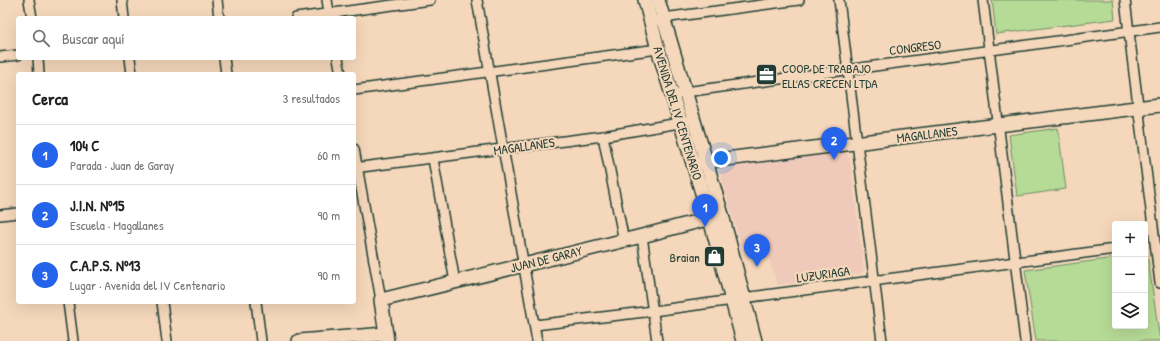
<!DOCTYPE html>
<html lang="es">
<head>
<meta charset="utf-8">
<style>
	:root { --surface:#fff; --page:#f6f6f6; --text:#222; --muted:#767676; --line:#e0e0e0; --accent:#2563eb }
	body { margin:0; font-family:"Patrick Hand",sans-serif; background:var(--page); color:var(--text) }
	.controls { position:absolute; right:12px; bottom:12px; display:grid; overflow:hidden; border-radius:4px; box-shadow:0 4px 16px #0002 }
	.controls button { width:36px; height:36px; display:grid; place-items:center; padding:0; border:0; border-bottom:1px solid var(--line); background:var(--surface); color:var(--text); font:20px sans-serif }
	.you { position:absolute; left:721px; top:158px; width:14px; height:14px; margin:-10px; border:3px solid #fff; border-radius:50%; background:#1a73e8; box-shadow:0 0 0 6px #1a73e833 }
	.badge { display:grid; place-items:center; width:26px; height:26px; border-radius:50%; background:var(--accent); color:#fff; font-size:13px; font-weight:700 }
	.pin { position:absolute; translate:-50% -33px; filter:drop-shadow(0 1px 2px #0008) }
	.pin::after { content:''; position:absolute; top:21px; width:14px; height:12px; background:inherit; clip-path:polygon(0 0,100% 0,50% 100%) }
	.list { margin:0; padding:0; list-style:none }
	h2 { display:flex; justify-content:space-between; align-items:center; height:52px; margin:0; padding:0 16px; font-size:17px }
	h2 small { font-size:13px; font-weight:400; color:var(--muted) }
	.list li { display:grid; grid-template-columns:26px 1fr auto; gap:12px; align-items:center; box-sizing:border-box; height:60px; padding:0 16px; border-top:1px solid var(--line) }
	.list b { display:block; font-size:15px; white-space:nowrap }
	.list p { margin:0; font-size:13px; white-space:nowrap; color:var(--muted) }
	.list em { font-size:13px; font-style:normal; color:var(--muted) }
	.icon { flex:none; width:22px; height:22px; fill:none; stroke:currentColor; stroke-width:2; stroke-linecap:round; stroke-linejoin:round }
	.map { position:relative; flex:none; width:1160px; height:341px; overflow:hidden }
	.search { position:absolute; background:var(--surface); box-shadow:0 4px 16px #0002; left:16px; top:16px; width:340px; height:44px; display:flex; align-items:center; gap:10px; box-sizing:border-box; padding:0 14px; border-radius:4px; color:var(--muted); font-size:15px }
	.panel { position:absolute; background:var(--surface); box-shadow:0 4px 16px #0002; left:16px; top:72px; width:340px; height:232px; border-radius:4px }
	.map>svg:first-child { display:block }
	.built { fill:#efcabb }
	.green { fill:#b6db96; stroke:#6a8c65 }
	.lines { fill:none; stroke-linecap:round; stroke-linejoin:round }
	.street-casing { stroke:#1f3d34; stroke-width:12 }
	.secondary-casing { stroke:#1f3d34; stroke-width:16 }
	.street { stroke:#f5d8bb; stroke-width:9 }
	.secondary { stroke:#f5d8bb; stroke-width:13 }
	.labels { text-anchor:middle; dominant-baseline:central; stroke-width:4; stroke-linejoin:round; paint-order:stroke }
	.street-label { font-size:13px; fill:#1f3d34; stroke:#f5d8bb }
	.poi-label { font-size:13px; fill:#1f3d34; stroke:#f5d8bb; text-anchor:start }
</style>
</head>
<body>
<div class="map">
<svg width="1160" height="341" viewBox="0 0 1160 341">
	<rect width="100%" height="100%" fill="#f5d8bb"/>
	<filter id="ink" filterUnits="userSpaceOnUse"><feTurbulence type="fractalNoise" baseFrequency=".025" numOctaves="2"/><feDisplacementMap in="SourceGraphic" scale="8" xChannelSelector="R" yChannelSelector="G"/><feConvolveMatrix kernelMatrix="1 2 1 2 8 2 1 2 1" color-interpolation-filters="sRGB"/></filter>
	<g filter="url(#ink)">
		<polygon class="built" points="846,152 850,159 864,269 860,274 777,285 764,242 742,249 720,173 721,168"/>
		<g class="green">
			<polygon points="992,0 1113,0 1115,19 996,34"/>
			<polygon points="1058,128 1066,189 1017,196 1009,135"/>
			<polygon points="1147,253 1160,341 1036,341 1025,270 1115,258 1115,326 1145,326 1145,254"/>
		</g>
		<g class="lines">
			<defs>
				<g id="street">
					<polyline points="29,0 32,18"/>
					<polyline points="122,0 124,18"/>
					<polyline points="217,0 219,18"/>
					<polyline points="327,0 330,18"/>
					<polyline points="477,0 537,341"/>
					<polyline points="839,0 882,341"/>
					<polyline points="983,0 1025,341"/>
					<polyline points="1125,0 1160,283"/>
					<polyline points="296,18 430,0"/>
					<polyline points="658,20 663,18 799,0"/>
					<polyline points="0,57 18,55"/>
					<polyline points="38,58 39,74"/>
					<polyline points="130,58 132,74"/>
					<polyline points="224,58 226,74"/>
					<polyline points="338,58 341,74"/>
					<polyline points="354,90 658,49"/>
					<polyline points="673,96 685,92 1160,27"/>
					<polyline points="603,136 624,241"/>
					<polyline points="354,149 381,300"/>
					<polyline points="433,159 455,282"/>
					<polyline points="354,168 603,136 685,122"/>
					<polyline points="0,215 18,213"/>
					<polyline points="642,236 657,341"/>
					<polyline points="68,302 73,341"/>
					<polyline points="162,302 167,341"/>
					<polyline points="256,302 261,341"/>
					<polyline points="535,325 653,311 733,300 743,298 1115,249"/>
				</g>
				<g id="secondary">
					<polyline points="645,0 658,49 710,219 743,341"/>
					<polyline points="658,0 722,215 755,341"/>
					<polyline points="694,163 1160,105"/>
					<polyline points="299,341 386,334"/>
					<polyline points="387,341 381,300 642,236 722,215"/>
				</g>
			</defs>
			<use href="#street" class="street-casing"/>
			<use href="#secondary" class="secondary-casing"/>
			<use href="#street" class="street"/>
			<use href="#secondary" class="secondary"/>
		</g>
	</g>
	<defs>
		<symbol id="office-square" viewBox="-11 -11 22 22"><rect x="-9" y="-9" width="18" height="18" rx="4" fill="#1f3d34" stroke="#f5d8bb"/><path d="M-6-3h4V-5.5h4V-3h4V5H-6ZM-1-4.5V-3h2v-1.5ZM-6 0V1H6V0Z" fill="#fff"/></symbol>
		<symbol id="shop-square" viewBox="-11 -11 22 22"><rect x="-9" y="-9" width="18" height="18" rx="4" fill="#1f3d34" stroke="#f5d8bb"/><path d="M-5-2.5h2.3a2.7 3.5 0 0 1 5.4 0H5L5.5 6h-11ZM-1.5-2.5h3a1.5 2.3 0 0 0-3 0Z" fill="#fff"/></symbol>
	</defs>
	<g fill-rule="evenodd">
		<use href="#office-square" x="754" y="62" width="25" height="25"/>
		<use href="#shop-square" x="702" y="244" width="25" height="25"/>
	</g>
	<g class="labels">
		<g class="street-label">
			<text transform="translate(915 47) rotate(-7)">CONGRESO</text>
			<text transform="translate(678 113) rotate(73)">AVENIDA DEL IV CENTENARIO</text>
			<text transform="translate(927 134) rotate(-7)">MAGALLANES</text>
			<text transform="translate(524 146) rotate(-8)">MAGALLANES</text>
			<text transform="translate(546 259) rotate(-14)">JUAN DE GARAY</text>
			<text transform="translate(823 274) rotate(-8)">LUZURIAGA</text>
		</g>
		<g class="poi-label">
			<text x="782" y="68">COOP DE TRABAJO<tspan x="782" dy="15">ELLAS CRECEN LTDA</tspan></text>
			<text x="700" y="257" text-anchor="end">Braian</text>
		</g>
	</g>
</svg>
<div class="controls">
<button>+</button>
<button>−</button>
<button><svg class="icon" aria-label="layers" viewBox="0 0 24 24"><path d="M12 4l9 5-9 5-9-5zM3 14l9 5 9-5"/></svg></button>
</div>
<div class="you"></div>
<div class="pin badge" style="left:705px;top:227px">1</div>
<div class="pin badge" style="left:834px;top:160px">2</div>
<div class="pin badge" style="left:757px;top:267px">3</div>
<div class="search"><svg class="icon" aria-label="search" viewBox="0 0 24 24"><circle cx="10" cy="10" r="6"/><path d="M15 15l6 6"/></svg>Buscar aquí</div>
<section class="panel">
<h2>Cerca<small>3 resultados</small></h2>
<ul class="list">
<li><span class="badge">1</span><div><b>104 C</b><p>Parada · Juan de Garay</p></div><em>60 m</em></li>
<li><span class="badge">2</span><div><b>J.I.N. Nº15</b><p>Escuela · Magallanes</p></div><em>90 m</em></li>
<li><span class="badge">3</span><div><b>C.A.P.S. Nº13</b><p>Lugar · Avenida del IV Centenario</p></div><em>90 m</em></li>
</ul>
</section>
</div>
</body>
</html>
